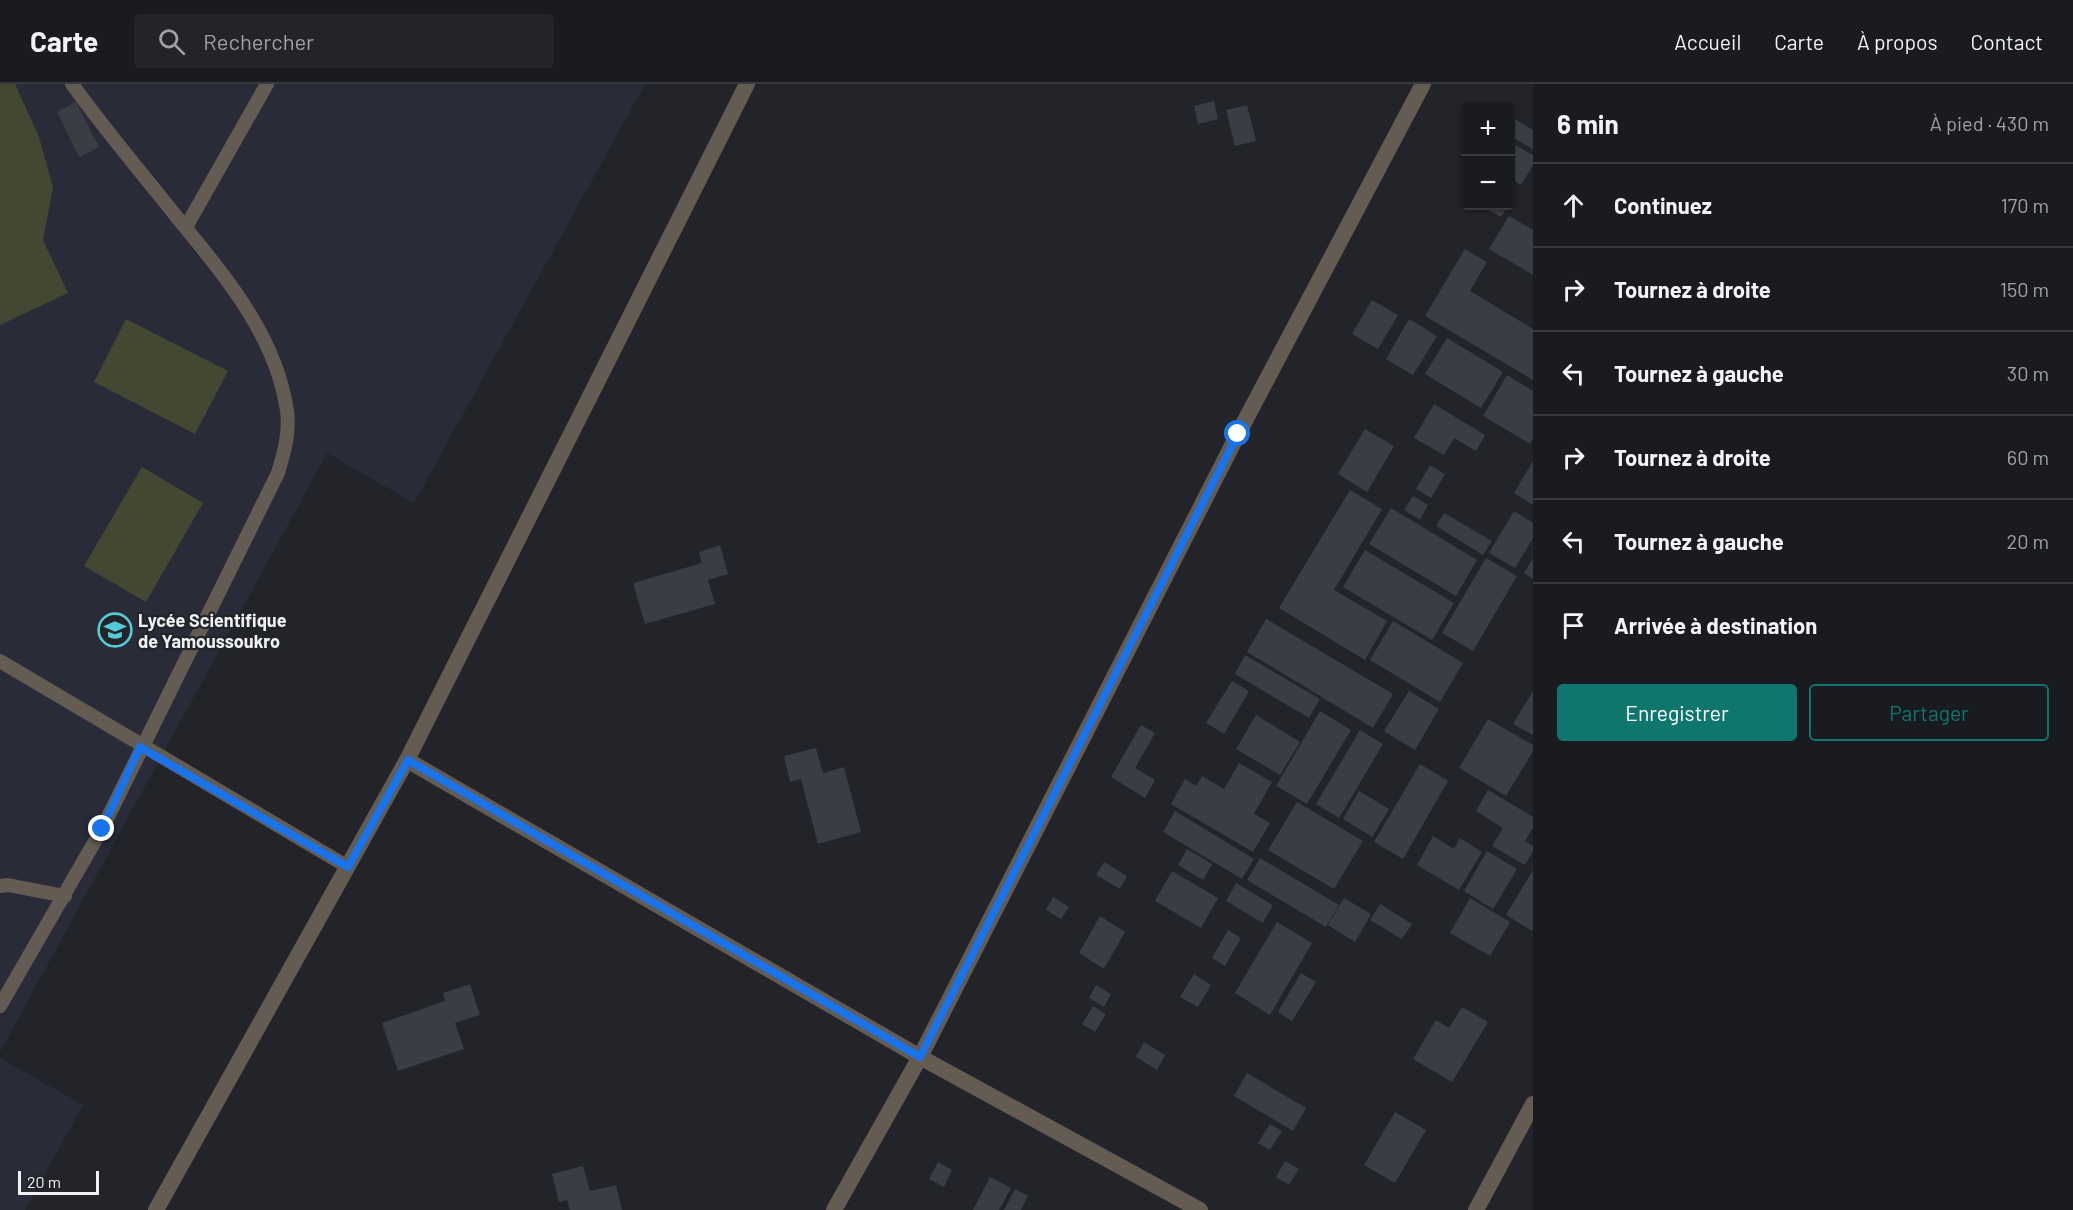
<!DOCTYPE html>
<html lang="fr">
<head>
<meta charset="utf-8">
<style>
	:root { --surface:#1a1b20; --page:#232429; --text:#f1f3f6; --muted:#9fa1a5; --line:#38393e; --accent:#0f766e }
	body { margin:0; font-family:Barlow,sans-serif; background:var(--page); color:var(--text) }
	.controls { position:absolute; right:18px; top:18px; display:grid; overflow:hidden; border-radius:6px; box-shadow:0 2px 4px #0004 }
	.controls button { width:54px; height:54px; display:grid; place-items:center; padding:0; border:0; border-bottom:2px solid var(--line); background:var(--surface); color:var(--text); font:30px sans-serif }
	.scale { position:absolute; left:18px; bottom:15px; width:81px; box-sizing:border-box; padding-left:6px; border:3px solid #eff1f5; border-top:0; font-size:16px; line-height:21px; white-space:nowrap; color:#eff1f5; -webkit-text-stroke:4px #22242a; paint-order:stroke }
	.stop { position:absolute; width:18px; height:18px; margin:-14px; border:4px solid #1a73e8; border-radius:50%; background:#fff }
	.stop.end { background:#1a73e8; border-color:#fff; box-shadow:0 2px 6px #0008 }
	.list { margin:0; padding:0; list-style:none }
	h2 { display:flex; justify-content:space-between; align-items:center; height:78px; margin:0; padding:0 24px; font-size:26px }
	h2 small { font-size:20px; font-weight:400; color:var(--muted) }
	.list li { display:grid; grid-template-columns:39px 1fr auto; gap:18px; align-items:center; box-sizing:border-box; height:84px; padding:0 24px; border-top:2px solid var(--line) }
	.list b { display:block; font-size:22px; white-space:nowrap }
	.list em { font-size:20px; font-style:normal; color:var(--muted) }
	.actions { display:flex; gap:12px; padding:18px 24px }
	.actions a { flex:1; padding:14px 0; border:2px solid var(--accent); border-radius:6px; text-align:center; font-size:21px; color:var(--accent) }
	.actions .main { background:var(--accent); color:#fff }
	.icon { flex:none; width:33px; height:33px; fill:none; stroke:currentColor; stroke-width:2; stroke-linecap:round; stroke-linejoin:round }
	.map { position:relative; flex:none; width:1533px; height:1126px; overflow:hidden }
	header { display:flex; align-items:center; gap:36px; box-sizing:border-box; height:84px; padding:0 30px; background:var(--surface); border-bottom:2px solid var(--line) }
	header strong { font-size:28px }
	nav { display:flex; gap:33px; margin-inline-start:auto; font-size:21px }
	.search { width:420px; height:54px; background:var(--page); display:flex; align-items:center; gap:15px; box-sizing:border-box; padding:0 21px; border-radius:6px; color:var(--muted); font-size:22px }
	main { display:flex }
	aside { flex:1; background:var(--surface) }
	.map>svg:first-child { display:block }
	.built { fill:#292c38 }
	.pitch { fill:#444731 }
	.building { fill:#3b3d44 }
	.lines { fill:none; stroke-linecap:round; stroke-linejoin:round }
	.service { stroke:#645c53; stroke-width:14 }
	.minor { stroke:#645c53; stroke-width:16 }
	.route { stroke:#1a73e8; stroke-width:8 }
	.labels { text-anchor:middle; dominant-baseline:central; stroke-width:4.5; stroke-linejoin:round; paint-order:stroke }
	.poi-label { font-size:18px; font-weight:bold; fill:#eff1f5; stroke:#22242a; text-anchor:start }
</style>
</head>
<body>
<header>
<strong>Carte</strong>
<div class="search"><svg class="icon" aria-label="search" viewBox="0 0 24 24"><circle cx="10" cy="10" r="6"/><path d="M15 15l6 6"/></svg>Rechercher</div>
<nav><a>Accueil</a><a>Carte</a><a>À propos</a><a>Contact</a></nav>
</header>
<main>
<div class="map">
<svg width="1533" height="1126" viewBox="0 0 1533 1126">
	<rect width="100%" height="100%" fill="#22242a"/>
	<g class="built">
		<polygon points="0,0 645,0 414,419 327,369 0,968"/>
		<polygon points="0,974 83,1021 25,1126 0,1126"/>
	</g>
	<g class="pitch">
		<polygon points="0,0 15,0 39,53 53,103 43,156 68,209 0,241"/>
		<polygon points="126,235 228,287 195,350 94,298"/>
		<polygon points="142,383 203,419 146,518 84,482"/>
	</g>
	<g class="building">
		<polygon points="1214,17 1218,35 1198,40 1194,22"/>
		<polygon points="76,18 99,63 79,73 57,28"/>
		<polygon points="1247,21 1256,57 1235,62 1226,26"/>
		<polygon points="1510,32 1533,46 1533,65 1510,52"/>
		<polygon points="1510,58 1533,71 1533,81 1521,101 1510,94"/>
		<polygon points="1482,122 1508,122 1501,133"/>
		<polygon points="1509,132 1533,146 1533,191 1489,165"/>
		<polygon points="1465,165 1487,178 1470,207 1533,245 1533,296 1425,232"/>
		<polygon points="1372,216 1398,231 1378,265 1352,250"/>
		<polygon points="1409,235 1437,252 1413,291 1386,275"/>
		<polygon points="1447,254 1503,288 1481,324 1425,290"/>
		<polygon points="1507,291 1533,307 1533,354 1530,360 1483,332"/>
		<polygon points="1434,320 1485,351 1476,367 1454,354 1444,371 1414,354"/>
		<polygon points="1365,345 1394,362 1367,408 1338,390"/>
		<polygon points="1533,377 1533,421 1514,409"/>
		<polygon points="1430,381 1445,390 1431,414 1416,405"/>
		<polygon points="1350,406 1382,425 1334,506 1387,537 1365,576 1279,524"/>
		<polygon points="1413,412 1428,421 1420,436 1404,426"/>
		<polygon points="1391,424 1477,476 1456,512 1369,460"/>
		<polygon points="1514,427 1533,439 1533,454 1515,484 1489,469"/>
		<polygon points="1444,429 1492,457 1483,471 1436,442"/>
		<polygon points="720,461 728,490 708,496 715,520 645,540 633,499 702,479 699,468"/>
		<polygon points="1365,466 1454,519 1432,556 1343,503"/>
		<polygon points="1486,474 1517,492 1473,567 1442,549"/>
		<polygon points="1533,474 1533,495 1524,489"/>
		<polygon points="1266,535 1393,610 1373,644 1247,568"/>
		<polygon points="1393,537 1463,579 1440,618 1370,576"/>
		<polygon points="1245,571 1320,615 1309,634 1235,590"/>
		<polygon points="1232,597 1249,607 1224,650 1206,639"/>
		<polygon points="1409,607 1439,625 1415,666 1384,647"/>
		<polygon points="1533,607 1533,651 1513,640"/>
		<polygon points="1320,627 1351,646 1307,720 1276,702"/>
		<polygon points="1256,631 1300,658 1280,691 1236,665"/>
		<polygon points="1488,635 1533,661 1533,667 1506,712 1459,684"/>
		<polygon points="1141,641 1155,649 1135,684 1155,696 1145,714 1111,693"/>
		<polygon points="1360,646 1383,660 1339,734 1316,720"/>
		<polygon points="816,664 823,689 844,683 861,748 818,760 801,695 790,698 784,672"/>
		<polygon points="1239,679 1272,698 1254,730 1270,739 1253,768 1171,720 1185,695 1196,702 1202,692 1224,705"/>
		<polygon points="1420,680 1448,697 1403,775 1374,758"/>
		<polygon points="1488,706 1533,733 1533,744 1525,757 1533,762 1533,767 1525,781 1492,762 1503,744 1476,727"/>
		<polygon points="1359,707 1389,725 1372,753 1343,735"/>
		<polygon points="1297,718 1363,757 1334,805 1268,766"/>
		<polygon points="1175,727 1254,775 1242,795 1163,748"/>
		<polygon points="1433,752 1454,765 1460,754 1482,768 1459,806 1417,781"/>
		<polygon points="1187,765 1212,780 1203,796 1178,781"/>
		<polygon points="1487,767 1517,785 1493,825 1464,807"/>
		<polygon points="1260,774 1339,821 1326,843 1247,796"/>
		<polygon points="1104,778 1127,792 1120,805 1096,791"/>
		<polygon points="1533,786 1533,845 1532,847 1506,831"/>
		<polygon points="1172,787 1218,814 1201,844 1155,817"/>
		<polygon points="1236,799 1273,821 1263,839 1226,817"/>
		<polygon points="1053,813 1069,823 1061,835 1046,826"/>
		<polygon points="1344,814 1371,830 1355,858 1328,841"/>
		<polygon points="1470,814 1510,838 1490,872 1450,849"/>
		<polygon points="1380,820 1412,840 1402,855 1370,836"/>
		<polygon points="1100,832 1125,848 1104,885 1079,869"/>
		<polygon points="1277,838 1312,859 1270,931 1235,909"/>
		<polygon points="1228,846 1241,854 1225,882 1212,874"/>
		<polygon points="1301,889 1316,898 1292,937 1278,928"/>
		<polygon points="1194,890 1211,901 1198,923 1180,913"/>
		<polygon points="470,900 480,931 455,939 464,965 398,987 382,939 445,917 443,909"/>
		<polygon points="1096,901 1111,910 1104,923 1089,914"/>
		<polygon points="1093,922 1106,930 1095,948 1082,940"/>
		<polygon points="1462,923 1488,938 1452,998 1413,975 1436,936 1449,944"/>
		<polygon points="1144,958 1165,971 1157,986 1136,973"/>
		<polygon points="1247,989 1306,1024 1293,1047 1234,1012"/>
		<polygon points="1395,1028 1426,1046 1395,1099 1364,1081"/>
		<polygon points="1270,1040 1282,1047 1270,1066 1258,1059"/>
		<polygon points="1285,1077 1299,1085 1289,1101 1276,1093"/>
		<polygon points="938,1078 952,1086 944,1103 929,1095"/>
		<polygon points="583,1082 590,1107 616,1101 622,1126 570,1126 567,1116 559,1118 552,1090"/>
		<polygon points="990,1093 1011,1104 999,1126 973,1126"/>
		<polygon points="1015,1105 1028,1112 1021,1126 1004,1126"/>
	</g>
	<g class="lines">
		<g class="service">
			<polyline points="186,143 267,0"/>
			<polyline points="0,577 348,783"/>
			<polyline points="0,802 8,801 65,812"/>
			<path d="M0,922L102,745L278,389C284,369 290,348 287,327C276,250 223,190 176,132C141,88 105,46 72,0"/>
		</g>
		<g class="minor">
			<polyline points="407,676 920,973 1200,1126"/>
			<polyline points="156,1126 407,676 747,0"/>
			<polyline points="834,1126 920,973 1238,350 1423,0"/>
			<polyline points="1476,1126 1533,1020"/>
		</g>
	</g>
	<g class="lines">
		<polyline class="route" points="102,745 140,663 348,783 408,676 920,973 1238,350"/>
	</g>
	<defs>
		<symbol id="school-ring" viewBox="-11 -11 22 22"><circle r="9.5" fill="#22242a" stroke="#52cbd7" stroke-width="1.5"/><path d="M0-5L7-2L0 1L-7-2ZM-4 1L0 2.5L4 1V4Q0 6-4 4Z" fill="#52cbd7"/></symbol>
	</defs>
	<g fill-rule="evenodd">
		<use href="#school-ring" x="96" y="527" width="38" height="38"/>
	</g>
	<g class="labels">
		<g class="poi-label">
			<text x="138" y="536">Lycée Scientifique<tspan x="138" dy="21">de Yamoussoukro</tspan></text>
		</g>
	</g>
</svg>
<div class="controls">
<button>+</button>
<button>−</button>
</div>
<div class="scale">20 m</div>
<div class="stop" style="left:1238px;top:350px"></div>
<div class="stop end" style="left:102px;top:745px"></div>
</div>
<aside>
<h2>6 min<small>À pied · 430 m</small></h2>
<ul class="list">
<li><svg class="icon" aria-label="ahead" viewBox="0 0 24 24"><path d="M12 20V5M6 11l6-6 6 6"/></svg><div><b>Continuez</b></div><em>170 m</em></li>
<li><svg class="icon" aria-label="right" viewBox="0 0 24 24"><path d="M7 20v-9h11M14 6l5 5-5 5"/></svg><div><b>Tournez à droite</b></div><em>150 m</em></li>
<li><svg class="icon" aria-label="left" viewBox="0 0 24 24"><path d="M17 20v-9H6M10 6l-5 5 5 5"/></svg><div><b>Tournez à gauche</b></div><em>30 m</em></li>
<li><svg class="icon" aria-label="right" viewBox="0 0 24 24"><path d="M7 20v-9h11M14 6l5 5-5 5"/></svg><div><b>Tournez à droite</b></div><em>60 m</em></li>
<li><svg class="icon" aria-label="left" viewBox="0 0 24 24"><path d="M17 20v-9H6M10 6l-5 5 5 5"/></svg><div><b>Tournez à gauche</b></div><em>20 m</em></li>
<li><svg class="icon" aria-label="arrive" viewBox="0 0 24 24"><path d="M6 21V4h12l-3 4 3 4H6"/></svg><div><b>Arrivée à destination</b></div></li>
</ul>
<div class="actions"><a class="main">Enregistrer</a><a>Partager</a></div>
</aside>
</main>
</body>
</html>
